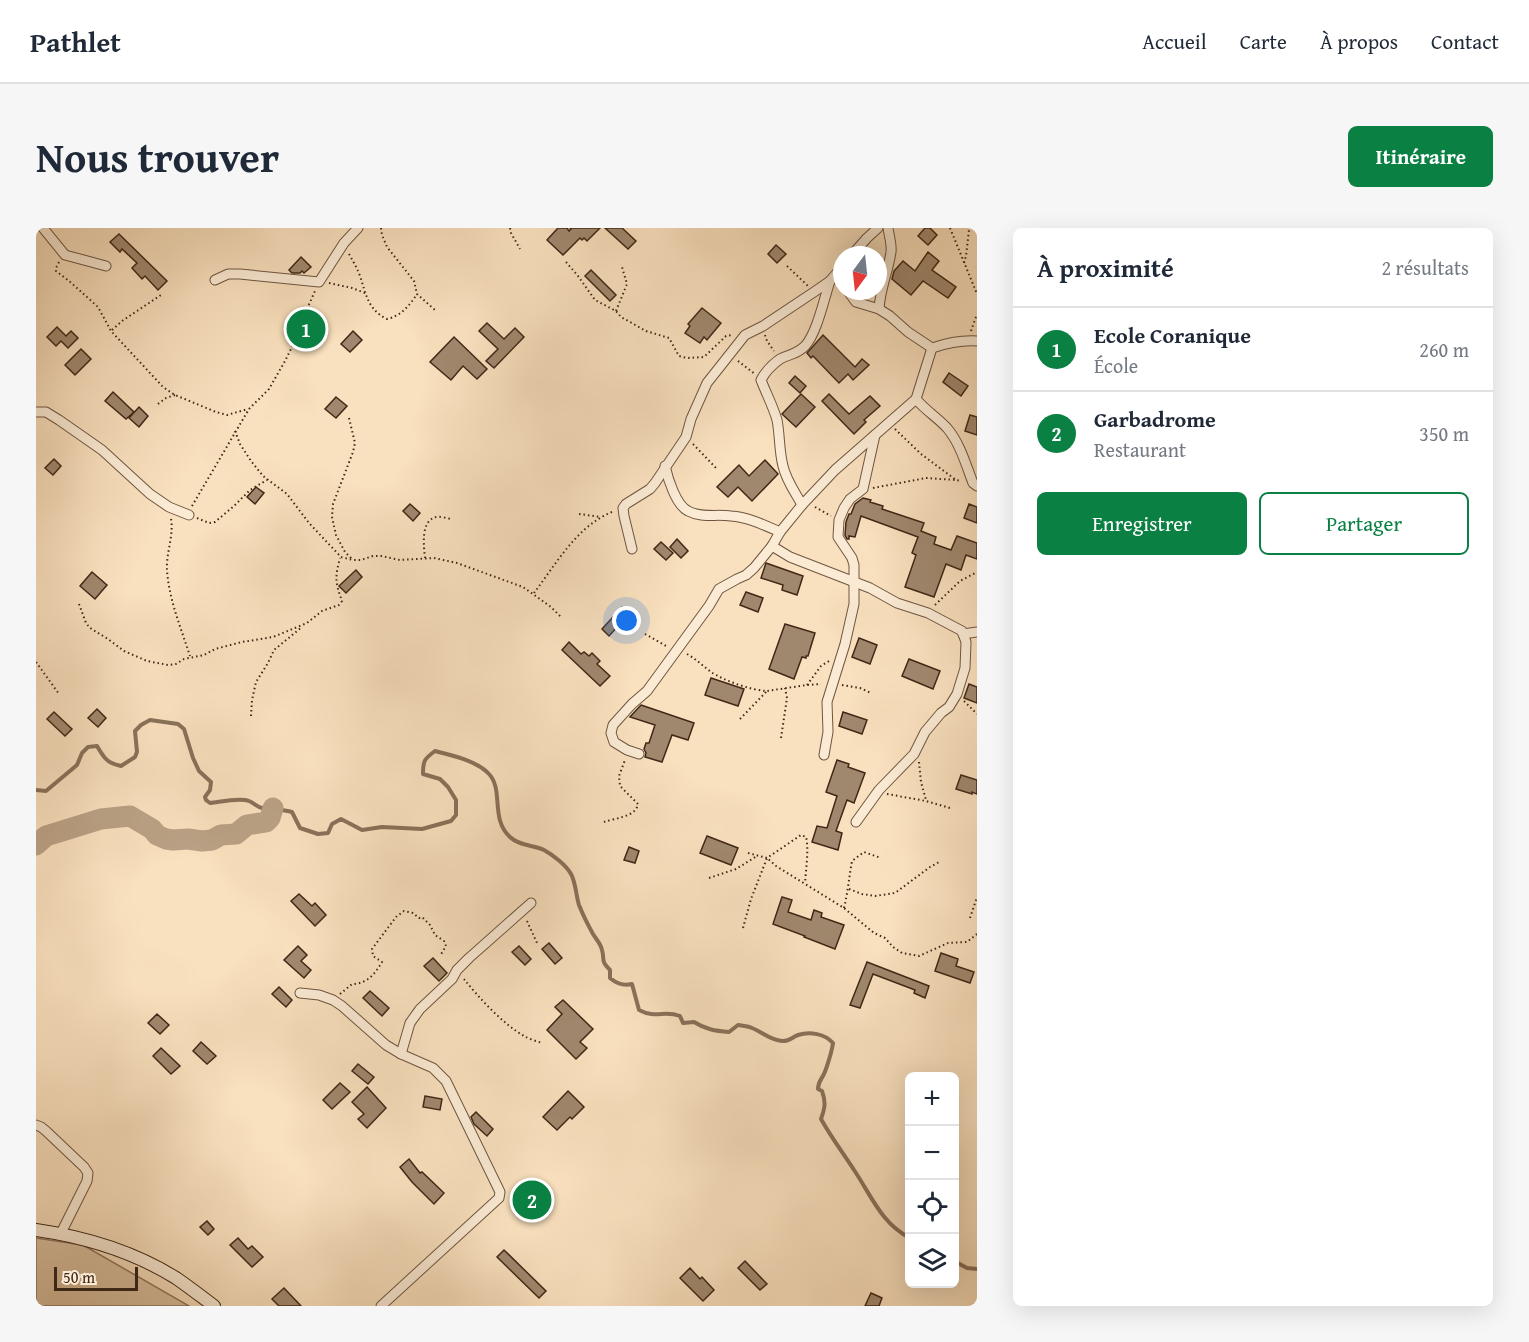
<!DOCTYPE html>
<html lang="fr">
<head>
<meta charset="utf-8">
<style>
	:root { --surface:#fff; --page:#f6f6f7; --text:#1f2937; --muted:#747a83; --line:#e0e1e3; --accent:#0b8043 }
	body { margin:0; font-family:"Gentium Book Plus",serif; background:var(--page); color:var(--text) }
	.controls { position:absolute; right:18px; bottom:18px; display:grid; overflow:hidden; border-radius:9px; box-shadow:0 6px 24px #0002 }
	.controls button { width:54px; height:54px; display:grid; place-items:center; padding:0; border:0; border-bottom:2px solid var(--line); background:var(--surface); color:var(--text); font:30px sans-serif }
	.compass { position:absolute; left:797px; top:18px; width:54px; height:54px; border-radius:50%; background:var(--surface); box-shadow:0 6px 24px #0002; rotate:195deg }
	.scale { position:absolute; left:18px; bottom:15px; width:84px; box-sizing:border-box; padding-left:6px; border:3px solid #402817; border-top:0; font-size:16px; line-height:21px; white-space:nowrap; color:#402817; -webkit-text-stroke:4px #fbebd5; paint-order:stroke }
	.you { position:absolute; left:591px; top:393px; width:21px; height:21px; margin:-15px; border:4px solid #fff; border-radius:50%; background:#1a73e8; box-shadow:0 0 0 9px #1a73e833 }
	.badge { display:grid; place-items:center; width:39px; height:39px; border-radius:50%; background:var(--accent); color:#fff; font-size:20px; font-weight:700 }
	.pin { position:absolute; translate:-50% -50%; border:3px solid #fff; box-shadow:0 2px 6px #0006 }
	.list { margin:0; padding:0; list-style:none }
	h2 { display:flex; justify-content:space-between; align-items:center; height:78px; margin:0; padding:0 24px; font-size:26px }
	h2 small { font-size:20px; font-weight:400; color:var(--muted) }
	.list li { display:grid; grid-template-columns:39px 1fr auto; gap:18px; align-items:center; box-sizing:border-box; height:84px; padding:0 24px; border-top:2px solid var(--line) }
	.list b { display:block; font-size:22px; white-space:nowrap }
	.list p { margin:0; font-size:20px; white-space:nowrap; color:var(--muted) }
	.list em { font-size:20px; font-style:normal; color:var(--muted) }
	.actions { display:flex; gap:12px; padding:18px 24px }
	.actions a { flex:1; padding:14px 0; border:2px solid var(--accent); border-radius:9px; text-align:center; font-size:21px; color:var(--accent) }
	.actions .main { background:var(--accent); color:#fff }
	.icon { flex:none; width:33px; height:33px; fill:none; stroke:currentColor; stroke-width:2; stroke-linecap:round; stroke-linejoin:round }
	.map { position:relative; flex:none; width:941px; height:1078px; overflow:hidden; border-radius:9px }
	header { display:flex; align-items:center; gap:36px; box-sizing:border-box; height:84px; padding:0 30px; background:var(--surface); border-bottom:2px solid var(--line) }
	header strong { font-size:28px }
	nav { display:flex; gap:33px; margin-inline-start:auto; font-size:21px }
	.intro { display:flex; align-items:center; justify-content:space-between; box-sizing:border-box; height:144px; padding:0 36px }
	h1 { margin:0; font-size:42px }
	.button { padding:15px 27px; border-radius:9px; background:var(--accent); color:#fff; font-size:21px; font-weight:700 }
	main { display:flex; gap:36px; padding:0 36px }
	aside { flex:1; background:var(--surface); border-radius:9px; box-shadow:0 6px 24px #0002 }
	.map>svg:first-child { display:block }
	.green { fill:#dac1a2; stroke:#8d745c; stroke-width:1.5 }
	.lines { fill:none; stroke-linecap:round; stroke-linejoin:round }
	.stream { stroke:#897159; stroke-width:4 }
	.river { stroke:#baa185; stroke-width:21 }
	.building { fill:#a0886e; stroke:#402817; stroke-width:1.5 }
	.street-casing { stroke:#6e5641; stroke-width:11 }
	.secondary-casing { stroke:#402817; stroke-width:14 }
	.path { stroke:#402817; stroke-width:2; stroke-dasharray:1.5 3; stroke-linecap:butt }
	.street { stroke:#fbebd5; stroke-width:9 }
	.secondary { stroke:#fbebd5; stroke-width:12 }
</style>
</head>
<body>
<header>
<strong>Pathlet</strong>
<nav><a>Accueil</a><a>Carte</a><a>À propos</a><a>Contact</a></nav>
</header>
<div class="intro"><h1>Nous trouver</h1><a class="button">Itinéraire</a></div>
<main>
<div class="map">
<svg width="941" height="1078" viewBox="0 0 941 1078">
	<rect width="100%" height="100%" fill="#f9e0be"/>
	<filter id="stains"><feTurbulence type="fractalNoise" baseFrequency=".00333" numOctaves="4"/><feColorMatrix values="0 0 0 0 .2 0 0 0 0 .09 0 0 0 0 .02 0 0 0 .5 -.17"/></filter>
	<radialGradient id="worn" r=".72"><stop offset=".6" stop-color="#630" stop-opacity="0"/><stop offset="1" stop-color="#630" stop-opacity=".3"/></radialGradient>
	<polygon class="green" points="0,1010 47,1017 153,1078 0,1078"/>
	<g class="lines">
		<g class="stream">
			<path d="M0,562L10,563L41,537L46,525L52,519L61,518C68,530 71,535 85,538L99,529L101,524L99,503L105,497L114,492L142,496L148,501L157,530L163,543L175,554L174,562L169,569L170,572L174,575C184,574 203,569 213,573C218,575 221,579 226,580C236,582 246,581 256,584L264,600L282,606L292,605L296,596L305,591L326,602L346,599L386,601L415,593L420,587V572L412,559L404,551L387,546C387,533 388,531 399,523C417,528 440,532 453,546C468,562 454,591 474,609C483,618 497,617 508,622C517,627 530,637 535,646C540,655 540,668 543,677C547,687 552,697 557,706C560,711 565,716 566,722C569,732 564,732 574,742V750C581,756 587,758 596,756L603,782C620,791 628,782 644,788L647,795L658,794C669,801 679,803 693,804L702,797C707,798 712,798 716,800C726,804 734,812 746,813C753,814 756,809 762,807C774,803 789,806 797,815C796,823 791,839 788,846C785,852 782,854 782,861L786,863C790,874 789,880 785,891C795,909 807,925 818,942C835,967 845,995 874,1010"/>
			<polyline points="918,1033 931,1040 941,1041"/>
		</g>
		<polyline class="river" points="0,617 10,608 65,591 94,588 116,601 121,607 130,611 137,612 152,611 166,613 176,612 185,607 200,606 211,597 230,594 234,590 237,580"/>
	</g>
	<g class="building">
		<polygon points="522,0 531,0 533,3 535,1 534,0 564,0 551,13 548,10 546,12 544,10 527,27 511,12"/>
		<polygon points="569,0 586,0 600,13 592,21"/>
		<polygon points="889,0 894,0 901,7 892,17 882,8"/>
		<polygon points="83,6 131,53 122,62 109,48 106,51 96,40 101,35 86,21 84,24 74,14"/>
		<polygon points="740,17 750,26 741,35 732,26"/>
		<polygon points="892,24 903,33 896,42 920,59 912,70 887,53 875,67 856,51 858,43 867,33 879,43"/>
		<polygon points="265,29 275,39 268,45 266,43 264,45 256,45 253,42"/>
		<polygon points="555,42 580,67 574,73 549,48"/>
		<polygon points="666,80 685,95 671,112 668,109 664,115 649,105 654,98 652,96"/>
		<polygon points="451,95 468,111 479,100 488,109 458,140 450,133 462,121 443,103"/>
		<polygon points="21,99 30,108 35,103 42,110 32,120 25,113 20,118 11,109"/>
		<polygon points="317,103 326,112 314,124 305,116"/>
		<polygon points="787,107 819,139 826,131 833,137 817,152 812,146 803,155 777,128 775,130 771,125"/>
		<polygon points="418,109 451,141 441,151 427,138 415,152 394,134"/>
		<polygon points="45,121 55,131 39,147 29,137"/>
		<polygon points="913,145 932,158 925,168 907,154"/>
		<polygon points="759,148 770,158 764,165 753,155"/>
		<polygon points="77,164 98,184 90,191 69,173"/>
		<polygon points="765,166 779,179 760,199 746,186"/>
		<polygon points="793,166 813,186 834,168 844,178 828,192 830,194 818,206 786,173"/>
		<polygon points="300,169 311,178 300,190 289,181"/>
		<polygon points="103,179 112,188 103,199 93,190"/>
		<polygon points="934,187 941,189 941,207 929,203"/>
		<polygon points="18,231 25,238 17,247 9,240"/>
		<polygon points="729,232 742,246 716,273 702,259 692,269 681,259 703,237 713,248"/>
		<polygon points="220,259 228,265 219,276 211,269"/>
		<polygon points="827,270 835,272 834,274 847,278 846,281 888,295 885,303 900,309 898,316 915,322 921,308 941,315 941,331 930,327 925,342 910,336 898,369 869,359 880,327 876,325 882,309 825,288 819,309 813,308 813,311 811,311 809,307 810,294 813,286 815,286 819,276"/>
		<polygon points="374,276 384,285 377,293 367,283"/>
		<polygon points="933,276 941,279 941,295 928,290"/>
		<polygon points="641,311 652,323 645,330 634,319"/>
		<polygon points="625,314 637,325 630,332 618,321"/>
		<polygon points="730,335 767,348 761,367 746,362 747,357 725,350"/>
		<polygon points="320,342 326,349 310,365 303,358"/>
		<polygon points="56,344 71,357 59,371 44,358"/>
		<polygon points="710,364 727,370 722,384 704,377"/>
		<polygon points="586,379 593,386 573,408 566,401"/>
		<polygon points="749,396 779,405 772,428 770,428 770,430 766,429 758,451 733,441"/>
		<polygon points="823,410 841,417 834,436 816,429"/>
		<polygon points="533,414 545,426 548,424 553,428 556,425 564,433 561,436 574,448 564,458 526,422"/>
		<polygon points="873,431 904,443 897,461 866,448"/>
		<polygon points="675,450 708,461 702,478 669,467"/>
		<polygon points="933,456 941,459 941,475 928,470"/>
		<polygon points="605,477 658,495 652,512 636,507 626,534 609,529 610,525 608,521 610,515 613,515 619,497 594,489"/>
		<polygon points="61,481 70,490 62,499 52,490"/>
		<polygon points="18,484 36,501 29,508 11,491"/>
		<polygon points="807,484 831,492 826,506 803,498"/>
		<polygon points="801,532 813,536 812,539 829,545 818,575 811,572 800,603 806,605 802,622 776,614 781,598 791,600 801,568 790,564"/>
		<polygon points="925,547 941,552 941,566 936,564 936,566 920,561"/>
		<polygon points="671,608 702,620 695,637 664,625"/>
		<polygon points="593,619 603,623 599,635 588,632"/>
		<polygon points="263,666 276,678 279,675 290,687 279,698 255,673"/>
		<polygon points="746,669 756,672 752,684 775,692 778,682 786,685 785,689 808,697 799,721 768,709 769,708 737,696"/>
		<polygon points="513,715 526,730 519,736 506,721"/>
		<polygon points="262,718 271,727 265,733 275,742 268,750 248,732"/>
		<polygon points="483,718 495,731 489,737 476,724"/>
		<polygon points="905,725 922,731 920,738 938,744 934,755 899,743"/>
		<polygon points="397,730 411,745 403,753 388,738"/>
		<polygon points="831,734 893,758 889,770 878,765 879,762 837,746 824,780 814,777"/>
		<polygon points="243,759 256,772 250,779 236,766"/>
		<polygon points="334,763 353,780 346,788 327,770"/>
		<polygon points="527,772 557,801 544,814 551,820 540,831 511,802 526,786 519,779"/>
		<polygon points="121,786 133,797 124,806 112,795"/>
		<polygon points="165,814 180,828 171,836 157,823"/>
		<polygon points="125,820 144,838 135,846 117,828"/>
		<polygon points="322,836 338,849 332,856 316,843"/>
		<polygon points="304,855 314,864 296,881 287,872"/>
		<polygon points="331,859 350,880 331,900 322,891 328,886 316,874"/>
		<polygon points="532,863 548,879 536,891 534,889 521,902 507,889"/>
		<polygon points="389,868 406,871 404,882 387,879"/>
		<polygon points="440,884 457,901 451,908 438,896 435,889"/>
		<polygon points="373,931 384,945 386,944 408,965 398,976 376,954 364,939"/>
		<polygon points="171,993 178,1001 172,1007 164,999"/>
		<polygon points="202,1010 212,1021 216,1018 227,1029 216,1039 194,1017"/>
		<polygon points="468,1022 510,1063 503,1070 461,1029"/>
		<polygon points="709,1033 731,1056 724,1062 702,1040"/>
		<polygon points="654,1040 664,1051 666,1049 678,1062 667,1073 644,1050"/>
		<polygon points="248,1060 265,1078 243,1078 236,1071"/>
		<polygon points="835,1065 846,1070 843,1078 829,1078"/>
	</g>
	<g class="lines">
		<defs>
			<g id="street">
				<polyline points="7,0 29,27 70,38"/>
				<polyline points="816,27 831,10 842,0"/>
				<polyline points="802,44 806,55"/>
				<polyline points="179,52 192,46 204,46 283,54 308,15 322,0"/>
				<path d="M794,53C788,71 781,105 769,118C760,127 753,126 744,131C737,136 729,144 725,152C730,165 737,178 741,192C744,207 743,223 747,238C750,252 759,264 766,277L799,242L880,171L896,120"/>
				<polyline points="812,63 820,74 843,81 854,88 872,104 896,120"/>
				<path d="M843,81C844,61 852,44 855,24C856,16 853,8 852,0"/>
				<path d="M896,120C911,115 925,112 941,113"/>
				<path d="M880,171C890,183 901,189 911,200C924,215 930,237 937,255L941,258"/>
				<polyline points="0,184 10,184 23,192 66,222 114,266 133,279 153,287"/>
				<path d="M629,238C632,251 640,277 652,283C665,290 681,286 695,288C712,289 728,297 744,304"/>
				<polyline points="766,277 744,304 736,318 754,329 834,360 861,375 892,385 926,403 930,414 929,440 921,466 913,479 905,485 889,504 878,526 843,562 820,594"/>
				<polyline points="596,321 588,288 587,280 590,276 614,261 619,255 650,209 655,191 671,155 709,107 727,98 778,64 794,53 806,39"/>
				<polyline points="927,406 941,404"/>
				<polyline points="603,526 591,522 578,514 575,505 577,497 596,476 611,463 673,378 683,361 701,351 710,347 718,340 736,318"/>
				<polyline points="788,527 792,504 791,474 809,416 818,376 818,337 816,330 802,309 803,292 808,280 814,271 827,261 839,207"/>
				<polyline points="264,765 283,767 297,772 306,778 350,817 365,826 397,840 410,853 464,964 463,970 345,1078"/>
				<polyline points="365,826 374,795 384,781 416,751 421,742 433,730 495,675"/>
				<polyline points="0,897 5,899 10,903 48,939 52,945 51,953 25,1005"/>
			</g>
			<path id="secondary" d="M0,1002C49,1009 98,1024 140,1050C153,1059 166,1069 178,1078"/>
		</defs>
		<use href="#street" class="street-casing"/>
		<use href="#secondary" class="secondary-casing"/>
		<g class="path">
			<polyline points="345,0 346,7 351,19 378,53 381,66 399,82"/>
			<polyline points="474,0 475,5 484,21"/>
			<polyline points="914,0 941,66"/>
			<path d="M313,26C317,33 321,40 324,48C330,66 332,82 351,91C365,88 374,77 381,66"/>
			<polyline points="23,34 20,40 20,43 33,53 62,79 75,103 127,159 139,167 180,184 191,187 212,181"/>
			<polyline points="530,34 542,48 559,72 580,83 585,89 610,103 633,110 643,128 651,130 668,129 690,108 696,107"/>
			<polyline points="928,35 930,28 933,2"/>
			<polyline points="751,38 772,58"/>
			<polyline points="293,55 316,60 329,65"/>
			<polyline points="580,83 591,56 586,39"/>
			<polyline points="76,102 86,93 125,67"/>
			<polyline points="935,103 941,86"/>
			<polyline points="729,107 731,113 738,123"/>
			<polyline points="702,133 719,146"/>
			<polyline points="122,176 130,170 139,167"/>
			<polyline points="313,190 319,215 317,224 297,276 296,289 300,307 309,324 317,332"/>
			<polyline points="859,201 885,226 920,252 925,253"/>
			<polyline points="199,203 204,216 215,233 227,248 251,266 273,295 305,329 317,332 325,332 337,328 345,328 364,332 398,330 421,335 487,359 515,379 526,390"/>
			<polyline points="657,216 680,240"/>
			<polyline points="837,260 890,250 920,252"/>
			<polyline points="156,278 213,181 233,161 249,133 260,111 265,94 279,63"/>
			<polyline points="779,279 795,288"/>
			<polyline points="543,286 565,289"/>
			<polyline points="161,290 173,295 179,294 198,278 214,262 231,252"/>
			<path d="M135,291C138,307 130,325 131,342C133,372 145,400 154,428"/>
			<path d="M389,330C388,319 384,293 400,289C403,288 411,290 415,291"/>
			<path d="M498,365C520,336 541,298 576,284"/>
			<path d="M43,376L50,395L54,400L72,411L88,423L111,433L132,437L140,436L148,431L168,427L179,421L206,414L237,409L271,395L286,383L303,377L306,373C299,354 299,349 304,330"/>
			<polyline points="899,377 924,353 941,344"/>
			<polyline points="609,406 632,419"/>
			<path d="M651,426C660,431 667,438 675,444C689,453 714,462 731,463L771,457L785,456"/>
			<polyline points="0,434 23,466"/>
			<polyline points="771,457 785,438 793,433"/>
			<polyline points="806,457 824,460 835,465"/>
			<polyline points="928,473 941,486"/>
			<polyline points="215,488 216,472 220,454 232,435 238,422 266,399"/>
			<polyline points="704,491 731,463"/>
			<polyline points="745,510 751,470 749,460"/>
			<polyline points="883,534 885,554 890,572"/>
			<polyline points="851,566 890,573 914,580"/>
			<path d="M568,594C579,590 600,589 602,576L584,558L583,548L589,532"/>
			<path d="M712,625L731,630L765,607L770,609C773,620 770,641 769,655"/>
			<polyline points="673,650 700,641 721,628"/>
			<polyline points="813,661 826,666 839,668 859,665 894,639 903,634"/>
			<path d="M808,680C812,664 813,649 816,633L828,624L845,630"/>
			<polyline points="934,690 941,669"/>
			<polyline points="491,693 501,715"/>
			<polyline points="707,700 715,671 731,630 740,638 808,680 838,705 849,710 857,719 866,725 883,728 912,715 931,714 941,706"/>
			<path d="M428,751C443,770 467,796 488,808C493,811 500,813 506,815"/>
			<path d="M304,766L316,756C331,756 339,746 346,734L337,728L336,721L360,689L368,683L377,685L383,690L386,689L394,697L399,707L408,713L410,718L404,728"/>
		</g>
		<use href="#street" class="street"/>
		<use href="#secondary" class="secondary"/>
	</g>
	<rect width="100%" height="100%" filter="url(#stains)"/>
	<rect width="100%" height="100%" fill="url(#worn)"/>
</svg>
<div class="controls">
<button>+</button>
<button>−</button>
<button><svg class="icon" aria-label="locate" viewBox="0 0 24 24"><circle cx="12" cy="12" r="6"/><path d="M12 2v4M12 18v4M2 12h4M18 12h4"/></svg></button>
<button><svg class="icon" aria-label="layers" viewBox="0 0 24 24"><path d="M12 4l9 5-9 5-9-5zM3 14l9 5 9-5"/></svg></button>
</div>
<svg class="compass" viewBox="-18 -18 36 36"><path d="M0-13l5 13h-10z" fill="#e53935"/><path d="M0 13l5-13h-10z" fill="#747a83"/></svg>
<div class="scale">50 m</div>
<div class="you"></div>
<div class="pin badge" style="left:270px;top:101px">1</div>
<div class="pin badge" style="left:496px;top:972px">2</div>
</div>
<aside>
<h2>À proximité<small>2 résultats</small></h2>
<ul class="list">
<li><span class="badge">1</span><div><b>Ecole Coranique</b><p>École</p></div><em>260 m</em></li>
<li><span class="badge">2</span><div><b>Garbadrome</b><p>Restaurant</p></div><em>350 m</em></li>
</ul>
<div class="actions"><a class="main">Enregistrer</a><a>Partager</a></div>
</aside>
</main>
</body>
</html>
